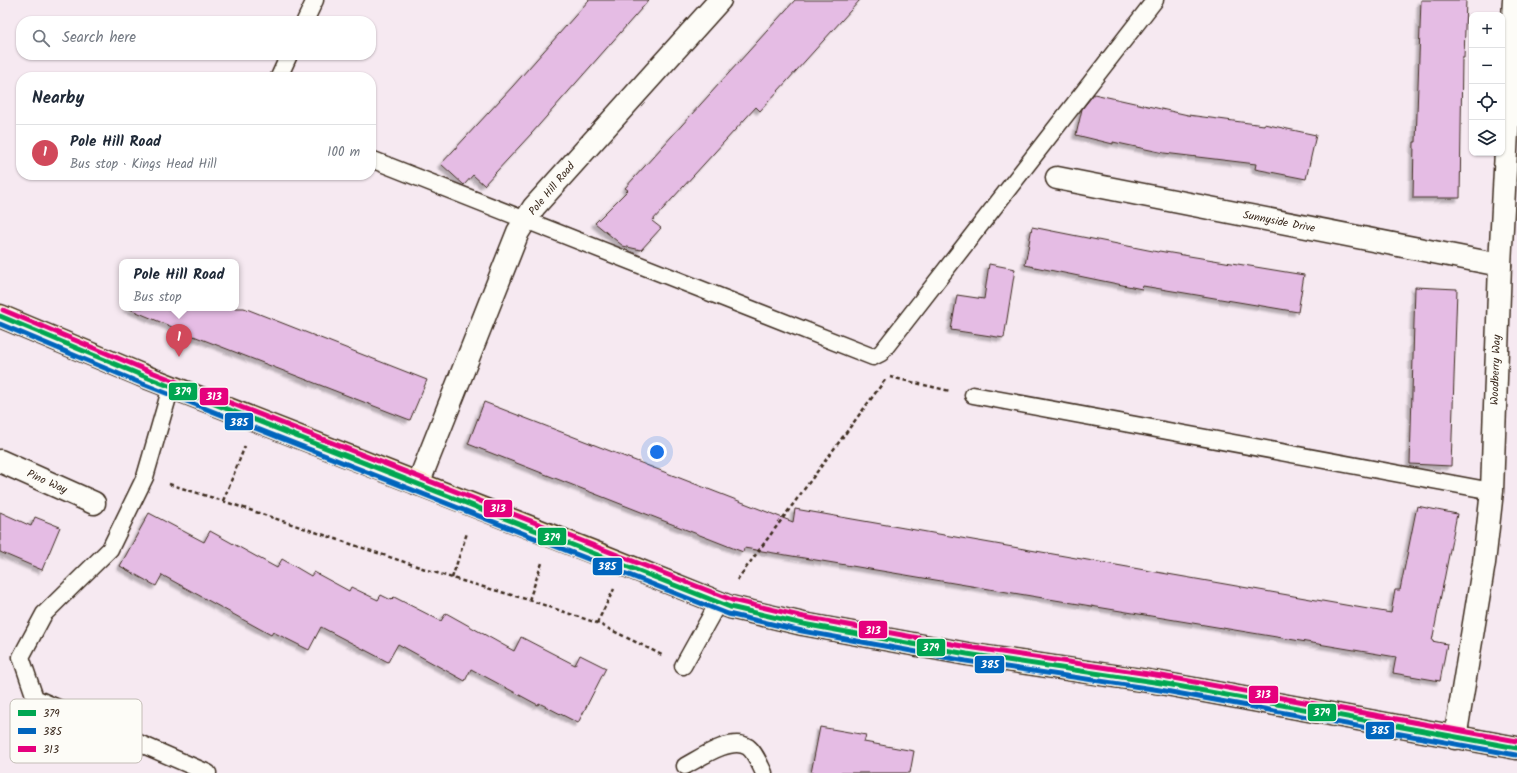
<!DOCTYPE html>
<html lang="en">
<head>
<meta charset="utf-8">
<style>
	:root { --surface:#fff; --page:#f6f6f7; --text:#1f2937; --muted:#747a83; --line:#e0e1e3; --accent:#d1495b }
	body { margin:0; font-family:Kalam,sans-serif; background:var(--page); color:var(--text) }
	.controls { position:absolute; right:12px; top:12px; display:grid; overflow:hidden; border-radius:8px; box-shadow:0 1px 3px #0004 }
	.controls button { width:36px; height:36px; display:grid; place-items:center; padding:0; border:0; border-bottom:1px solid var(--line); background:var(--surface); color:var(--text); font:20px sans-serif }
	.you { position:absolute; left:657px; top:452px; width:14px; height:14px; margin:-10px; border:3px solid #fff; border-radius:50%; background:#1a73e8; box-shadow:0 0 0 6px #1a73e833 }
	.badge { display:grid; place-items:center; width:26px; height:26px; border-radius:50%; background:var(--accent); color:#fff; font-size:13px; font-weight:700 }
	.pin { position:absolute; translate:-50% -33px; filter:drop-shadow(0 1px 2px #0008) }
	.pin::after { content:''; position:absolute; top:21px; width:14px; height:12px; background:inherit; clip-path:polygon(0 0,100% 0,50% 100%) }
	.popup { position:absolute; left:119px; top:259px; width:120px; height:52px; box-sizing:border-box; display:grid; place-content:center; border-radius:8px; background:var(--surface); filter:drop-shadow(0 1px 3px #0005); font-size:13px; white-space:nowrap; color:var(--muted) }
	.popup b { font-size:15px; color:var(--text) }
	.popup::after { content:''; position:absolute; left:50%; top:100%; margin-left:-8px; border:8px solid transparent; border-top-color:var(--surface) }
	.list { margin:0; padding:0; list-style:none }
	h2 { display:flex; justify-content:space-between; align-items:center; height:52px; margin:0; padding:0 16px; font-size:17px }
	h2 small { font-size:13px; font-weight:400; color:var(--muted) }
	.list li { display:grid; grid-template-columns:26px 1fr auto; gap:12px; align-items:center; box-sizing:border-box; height:56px; padding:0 16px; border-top:1px solid var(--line) }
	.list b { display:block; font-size:15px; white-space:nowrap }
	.list p { margin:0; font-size:13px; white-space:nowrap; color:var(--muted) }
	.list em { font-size:13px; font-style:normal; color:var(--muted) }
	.icon { flex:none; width:22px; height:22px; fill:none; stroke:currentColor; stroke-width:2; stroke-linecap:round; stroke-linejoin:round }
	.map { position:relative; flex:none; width:1517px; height:773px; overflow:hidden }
	.search { position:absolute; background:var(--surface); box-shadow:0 1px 3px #0004; left:16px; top:16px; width:360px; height:44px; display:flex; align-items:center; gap:10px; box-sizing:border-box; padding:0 14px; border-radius:16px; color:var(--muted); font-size:15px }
	.panel { position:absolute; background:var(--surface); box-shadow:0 1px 3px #0004; left:16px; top:72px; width:360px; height:108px; border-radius:16px }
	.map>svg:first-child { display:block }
	.building { fill:#e5bce4; stroke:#3b2a1e; filter:url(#shadow) }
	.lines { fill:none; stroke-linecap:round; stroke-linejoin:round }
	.lane-casing { stroke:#3b2a1e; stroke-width:19 }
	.street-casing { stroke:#3b2a1e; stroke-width:25 }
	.primary-casing { stroke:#3b2a1e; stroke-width:25 }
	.path { stroke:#3b2a1e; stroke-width:2.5; stroke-dasharray:4 3; stroke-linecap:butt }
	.lane { stroke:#fdfcf7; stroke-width:16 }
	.street { stroke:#fdfcf7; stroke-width:22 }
	.primary { stroke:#f9df96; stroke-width:22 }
	.bus-1-casing { stroke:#fdfcf7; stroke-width:8 }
	.bus-2-casing { stroke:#fdfcf7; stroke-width:8 }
	.bus-3-casing { stroke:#fdfcf7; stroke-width:8 }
	.bus-1 { stroke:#00a651; stroke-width:5 }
	.bus-2 { stroke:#0065bd; stroke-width:5 }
	.bus-3 { stroke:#e5007d; stroke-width:5 }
	.labels { text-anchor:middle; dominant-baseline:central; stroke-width:3; stroke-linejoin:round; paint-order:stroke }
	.street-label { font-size:11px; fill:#3b2a1e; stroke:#fdfcf7 }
	.key { fill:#fdfcf7; stroke:#c3bdb6; stroke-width:1 }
	.key-label { font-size:11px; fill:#3b2a1e }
	.line-badge { stroke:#fdfcf7; stroke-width:1.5 }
	.badge-label { font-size:11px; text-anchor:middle; font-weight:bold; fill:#fff }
</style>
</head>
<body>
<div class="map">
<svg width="1517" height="773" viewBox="0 0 1517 773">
	<defs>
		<filter id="shadow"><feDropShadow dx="-3.5" dy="3.5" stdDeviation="1" flood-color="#0004"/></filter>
	</defs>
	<rect width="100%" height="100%" fill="#f6e9f1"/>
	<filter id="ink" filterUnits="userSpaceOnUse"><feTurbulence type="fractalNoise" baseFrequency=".025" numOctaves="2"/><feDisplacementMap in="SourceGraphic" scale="8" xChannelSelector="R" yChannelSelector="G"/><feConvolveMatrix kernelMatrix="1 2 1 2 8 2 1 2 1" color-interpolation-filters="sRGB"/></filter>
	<g filter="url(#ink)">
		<g class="building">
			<polygon points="589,0 649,0 532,133 484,185 473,175 464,185 441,164 513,86"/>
			<polygon points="795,0 860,0 760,111 756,107 652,221 661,228 641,250 623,246 595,223 628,190 625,188"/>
			<polygon points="1421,0 1466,0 1464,58 1462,58 1460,198 1413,198 1414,142 1416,142"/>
			<polygon points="1094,94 1188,115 1264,125 1264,124 1316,135 1306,179 1255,169 1256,164 1164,153 1113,142 1113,144 1076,135 1082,109"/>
			<polygon points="1032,227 1158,252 1159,251 1304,275 1298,312 1143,286 1142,289 1025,265"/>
			<polygon points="989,264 1015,269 1004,338 951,330 957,295 984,299"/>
			<polygon points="1415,287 1457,289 1451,466 1410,464"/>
			<polygon points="127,308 244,308 427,380 410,420 191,335"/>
			<polygon points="484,402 793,522 795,509 1391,613 1395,590 1400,590 1417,506 1457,514 1432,641 1447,644 1440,681 1393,673 1396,657 744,548 743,552 468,444"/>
			<polygon points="0,512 31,526 35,517 60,527 42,570 0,552"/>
			<polygon points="149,513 204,542 210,531 277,568 282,559 311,576 314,572 349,591 351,587 378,600 381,595 391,600 394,597 441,621 446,613 514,651 521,637 575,665 580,655 606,668 578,723 539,703 538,705 471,669 465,681 398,644 388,662 321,627 309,650 273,632 271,635 162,575 156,586 120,566"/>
			<polygon points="820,727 866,735 864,742 914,751 910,773 811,773"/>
		</g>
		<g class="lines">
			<defs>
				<g id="lane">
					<polyline points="305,21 315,0"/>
					<polyline points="279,77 289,55"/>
					<polyline points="371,159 873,357 881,353 1155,0"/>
					<polyline points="171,387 145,477 110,549 44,614 21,657 35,698 208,773"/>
					<polyline points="973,395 1492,491"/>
					<polyline points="683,666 718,603"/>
					<path d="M685,766C700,758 731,736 748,747C755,752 760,765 764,773"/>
				</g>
				<g id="street">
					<polyline points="1057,178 1500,265"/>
					<polyline points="0,461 94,503"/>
					<polyline points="418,484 518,232 534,207 720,0"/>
					<polyline points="1455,738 1484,563 1492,491 1500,265 1514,0"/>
				</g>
				<polyline id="primary" points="0,316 141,375 598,554 730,607 803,624 967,654 1161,683 1517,748"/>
			</defs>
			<use href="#lane" class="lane-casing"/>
			<use href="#street" class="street-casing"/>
			<use href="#primary" class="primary-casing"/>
			<g class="path">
				<polyline points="890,377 950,391"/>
				<polyline points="169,484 223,501 452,578 529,600 597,623 662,655"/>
				<polyline points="223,501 245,446"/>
				<polyline points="452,578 467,533"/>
				<polyline points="737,580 885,380"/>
				<polyline points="529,600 542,563"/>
				<polyline points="597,623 614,589"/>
			</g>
			<use href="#lane" class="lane"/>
			<use href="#street" class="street"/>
			<use href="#primary" class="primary"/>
			<defs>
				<polyline id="bus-1" points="0,316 141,375 730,607 803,624 967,654 1161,683 1517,748"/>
				<polyline id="bus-2" points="0,324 138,382 728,614 802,631 966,661 1160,690 1516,755"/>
				<polyline id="bus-3" points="3,310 144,369 732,600 804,617 968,647 1162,676 1517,741"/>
			</defs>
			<use href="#bus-1" class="bus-1-casing"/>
			<use href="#bus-2" class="bus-2-casing"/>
			<use href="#bus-3" class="bus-3-casing"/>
			<use href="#bus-1" class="bus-1"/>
			<use href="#bus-2" class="bus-2"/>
			<use href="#bus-3" class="bus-3"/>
		</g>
	</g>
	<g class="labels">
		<g class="street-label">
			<text transform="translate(552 189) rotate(-50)">Pole Hill Road</text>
			<text transform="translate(1279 222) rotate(11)">Sunnyside Drive</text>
			<text transform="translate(1496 370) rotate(-88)">Woodberry Way</text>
			<text transform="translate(47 482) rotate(24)">Pino Way</text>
		</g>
	</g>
	<rect x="10" y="699" width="132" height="64" rx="6" class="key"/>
	<rect x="18" y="710" width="18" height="6" fill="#00a651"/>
	<rect x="18" y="728" width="18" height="6" fill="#0065bd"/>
	<rect x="18" y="746" width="18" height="6" fill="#e5007d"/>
	<g class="key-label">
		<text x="43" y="717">379</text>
		<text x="43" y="735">385</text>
		<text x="43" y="753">313</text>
	</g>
	<g class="line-badge">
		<rect x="168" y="382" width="30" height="19" rx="4" fill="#00a651"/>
		<rect x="199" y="387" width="30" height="19" rx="4" fill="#e5007d"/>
		<rect x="224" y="412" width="30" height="19" rx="4" fill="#0065bd"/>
		<rect x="483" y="499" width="30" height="19" rx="4" fill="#e5007d"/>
		<rect x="537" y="527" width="30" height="19" rx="4" fill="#00a651"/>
		<rect x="592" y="557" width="31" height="19" rx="4" fill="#0065bd"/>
		<rect x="858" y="620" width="30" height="19" rx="4" fill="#e5007d"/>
		<rect x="916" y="638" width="30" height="19" rx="4" fill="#00a651"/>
		<rect x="974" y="655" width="31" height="19" rx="4" fill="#0065bd"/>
		<rect x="1248" y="685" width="31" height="19" rx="4" fill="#e5007d"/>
		<rect x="1307" y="703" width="30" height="19" rx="4" fill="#00a651"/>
		<rect x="1365" y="721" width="30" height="19" rx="4" fill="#0065bd"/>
	</g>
	<g class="badge-label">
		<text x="183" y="395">379</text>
		<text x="214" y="400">313</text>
		<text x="239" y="426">385</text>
		<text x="498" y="512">313</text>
		<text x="552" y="541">379</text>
		<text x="607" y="570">385</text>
		<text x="873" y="634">313</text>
		<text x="931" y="651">379</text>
		<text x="990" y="668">385</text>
		<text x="1263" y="698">313</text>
		<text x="1322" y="716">379</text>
		<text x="1380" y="734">385</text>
	</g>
</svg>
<div class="controls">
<button>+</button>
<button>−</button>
<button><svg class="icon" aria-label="locate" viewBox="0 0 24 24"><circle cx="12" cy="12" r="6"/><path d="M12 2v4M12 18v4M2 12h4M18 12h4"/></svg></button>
<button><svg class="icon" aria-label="layers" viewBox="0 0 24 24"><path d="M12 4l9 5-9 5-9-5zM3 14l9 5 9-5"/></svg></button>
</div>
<div class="you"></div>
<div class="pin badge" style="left:179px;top:357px">1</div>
<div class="popup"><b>Pole Hill Road</b>Bus stop</div>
<div class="search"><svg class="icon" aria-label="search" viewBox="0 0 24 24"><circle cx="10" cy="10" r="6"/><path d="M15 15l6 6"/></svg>Search here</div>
<section class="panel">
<h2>Nearby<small></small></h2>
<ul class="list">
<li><span class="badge">1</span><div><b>Pole Hill Road</b><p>Bus stop · Kings Head Hill</p></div><em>100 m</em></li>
</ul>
</section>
</div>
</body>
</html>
